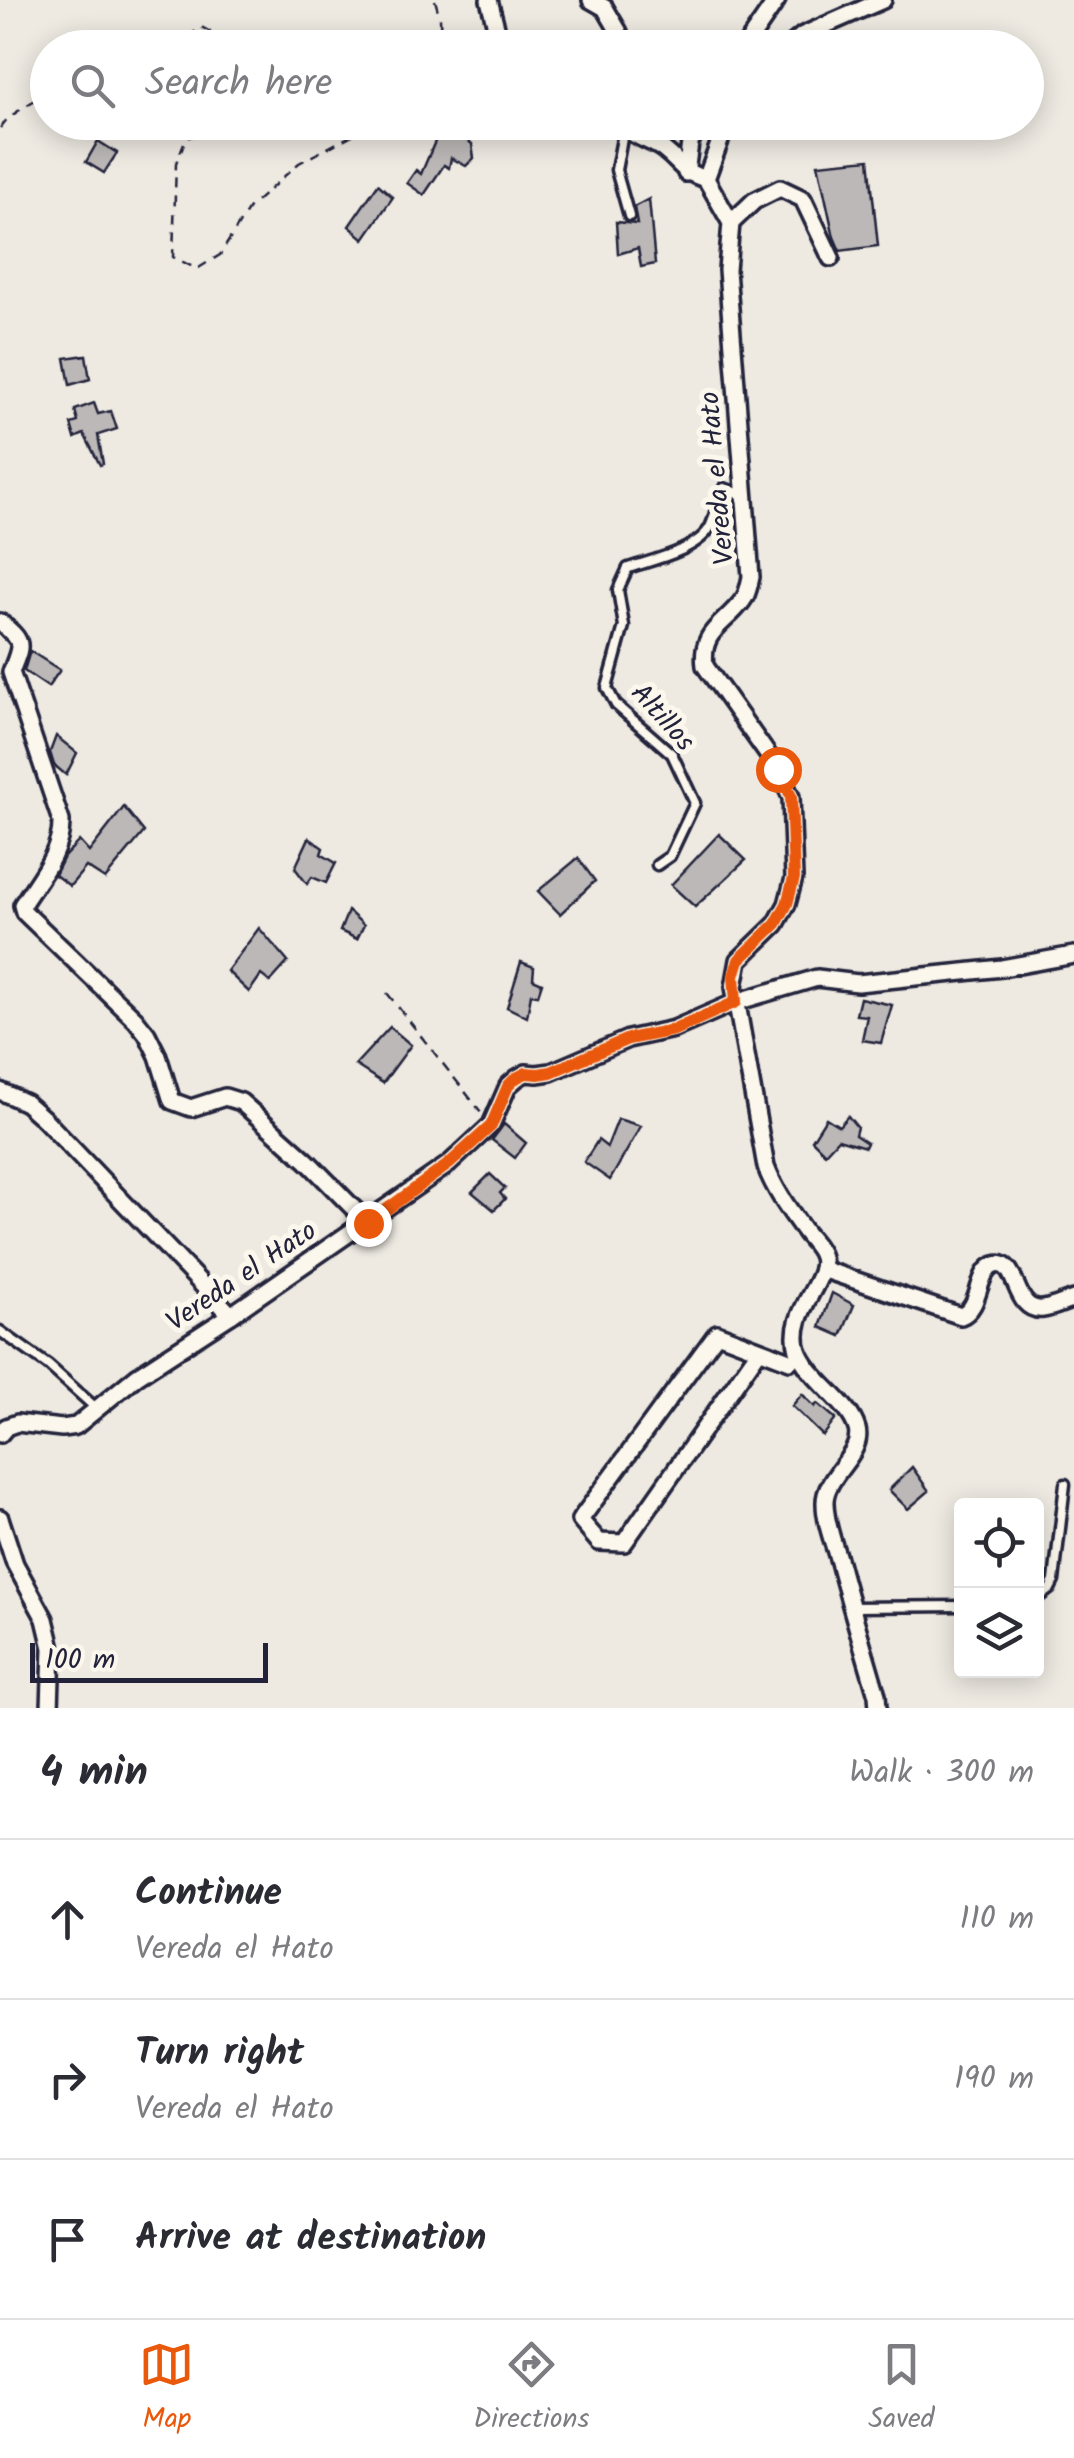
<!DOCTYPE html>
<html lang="en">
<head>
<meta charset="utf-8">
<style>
	:root { --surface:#fff; --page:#f7f7f7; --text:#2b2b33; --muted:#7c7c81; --line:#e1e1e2; --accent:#ea580c }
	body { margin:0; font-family:Kalam,sans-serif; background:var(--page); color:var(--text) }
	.controls { position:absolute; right:30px; bottom:30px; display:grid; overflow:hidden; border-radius:10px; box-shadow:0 5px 25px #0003 }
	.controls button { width:90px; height:90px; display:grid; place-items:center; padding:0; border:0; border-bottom:2px solid var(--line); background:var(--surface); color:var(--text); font:50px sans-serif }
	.scale { position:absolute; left:30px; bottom:25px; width:238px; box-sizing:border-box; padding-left:10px; border:5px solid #22223b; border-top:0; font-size:28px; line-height:35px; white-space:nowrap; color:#22223b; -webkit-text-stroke:8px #fbf7ec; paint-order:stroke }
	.stop { position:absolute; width:30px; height:30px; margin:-22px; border:8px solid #ea580c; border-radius:50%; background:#fff }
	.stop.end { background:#ea580c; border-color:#fff; box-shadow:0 2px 10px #0008 }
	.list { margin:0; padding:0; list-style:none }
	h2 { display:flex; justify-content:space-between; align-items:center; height:130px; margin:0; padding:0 40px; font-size:42px }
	h2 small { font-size:32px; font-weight:400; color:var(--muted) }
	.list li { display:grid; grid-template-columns:65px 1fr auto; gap:30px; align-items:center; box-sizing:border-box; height:160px; padding:0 40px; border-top:2px solid var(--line) }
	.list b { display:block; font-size:38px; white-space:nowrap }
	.list p { margin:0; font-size:32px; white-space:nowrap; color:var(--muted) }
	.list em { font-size:32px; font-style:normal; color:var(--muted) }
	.icon { flex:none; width:55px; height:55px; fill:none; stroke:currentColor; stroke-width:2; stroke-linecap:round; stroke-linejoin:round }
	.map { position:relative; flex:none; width:1074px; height:1708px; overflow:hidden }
	.search { position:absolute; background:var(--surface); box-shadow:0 5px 25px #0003; left:30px; right:30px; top:30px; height:110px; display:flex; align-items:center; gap:25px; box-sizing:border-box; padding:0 35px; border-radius:55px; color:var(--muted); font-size:38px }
	.sheet { height:610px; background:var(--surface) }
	nav { display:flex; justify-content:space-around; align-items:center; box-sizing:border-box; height:140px; border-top:2px solid var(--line); background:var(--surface); font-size:28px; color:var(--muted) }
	nav a { display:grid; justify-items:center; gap:5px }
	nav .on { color:var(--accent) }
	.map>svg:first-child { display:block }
	.building { fill:#bcb8b8; stroke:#22223b; stroke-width:2.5 }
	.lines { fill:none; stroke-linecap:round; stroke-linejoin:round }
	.lane-casing { stroke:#22223b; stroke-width:15 }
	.street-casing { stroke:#22223b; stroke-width:22 }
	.path { stroke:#22223b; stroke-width:2.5; stroke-dasharray:10 8; stroke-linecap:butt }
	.lane { stroke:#fbf7ec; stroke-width:8 }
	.street { stroke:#fbf7ec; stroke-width:15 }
	.route { stroke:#ea580c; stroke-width:12 }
	.labels { text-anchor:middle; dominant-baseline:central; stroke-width:10; stroke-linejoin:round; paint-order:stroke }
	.street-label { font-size:28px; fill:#22223b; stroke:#fbf7ec }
</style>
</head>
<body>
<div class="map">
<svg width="1074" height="1708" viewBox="0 0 1074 1708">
	<rect width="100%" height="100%" fill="#eeeae2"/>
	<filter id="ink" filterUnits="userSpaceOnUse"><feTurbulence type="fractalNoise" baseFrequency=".01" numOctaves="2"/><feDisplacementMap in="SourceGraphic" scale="20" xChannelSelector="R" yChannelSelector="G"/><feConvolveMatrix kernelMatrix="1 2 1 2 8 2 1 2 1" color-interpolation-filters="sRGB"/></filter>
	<g filter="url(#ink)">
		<g class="building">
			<polygon points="452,128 472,144 474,158 466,166 451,158 449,168 444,165 424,195 407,183 416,170 421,174 436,139 447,139"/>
			<polygon points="98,141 117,153 104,173 86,162"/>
			<polygon points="869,159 878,246 840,251 834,237 818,164"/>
			<polygon points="378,184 393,197 364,239 349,226"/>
			<polygon points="649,199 655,264 641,267 638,248 618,254 616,222 637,224 634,207"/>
			<polygon points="86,355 90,379 70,385 65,358"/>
			<polygon points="94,403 98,414 111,411 117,429 98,435 103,464 100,465 84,434 75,438 71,424 78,422 75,410"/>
			<polygon points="30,651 60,670 48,687 24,671"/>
			<polygon points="56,736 77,753 66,775 54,765 50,752"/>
			<polygon points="124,807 144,832 105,879 86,867 70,886 55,875 64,857 79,841 89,852"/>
			<polygon points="719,834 746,860 695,907 671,885"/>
			<polygon points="309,838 323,848 321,854 336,863 326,883 312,877 307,884 295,868"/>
			<polygon points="578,858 595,881 560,914 538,891"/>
			<polygon points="348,911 364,925 357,939 340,931"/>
			<polygon points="259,928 288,962 270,982 261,975 249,992 227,971"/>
			<polygon points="521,962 534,967 533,979 542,983 538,995 531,994 527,1017 507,1007"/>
			<polygon points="860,998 892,1005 881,1043 862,1040 867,1016 856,1015"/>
			<polygon points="390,1027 411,1045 383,1083 355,1065"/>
			<polygon points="848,1116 857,1127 855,1135 867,1143 865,1147 838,1139 825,1153 812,1140 826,1118 839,1126"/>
			<polygon points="618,1119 641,1126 610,1180 584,1162 598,1140 607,1147"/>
			<polygon points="504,1124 526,1143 515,1158 492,1140"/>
			<polygon points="490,1174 505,1188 500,1193 505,1199 494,1210 472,1192"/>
			<polygon points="832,1293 854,1305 841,1336 820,1327"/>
			<polygon points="802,1394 815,1407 817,1403 836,1419 823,1436 792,1406"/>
			<polygon points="912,1467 929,1491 908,1509 889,1490"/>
		</g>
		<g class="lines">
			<defs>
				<g id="lane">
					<polyline points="624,128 616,170 629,216"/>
					<path d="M657,865L670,856L695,803L672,754L616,705L607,688L624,626L618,590L628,568C652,560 700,550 711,525C717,512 715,500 724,488L744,495"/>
					<polyline points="0,1331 48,1365 98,1410"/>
					<polyline points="1036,1599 1050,1589 1054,1581 1065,1484"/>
					<polyline points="852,1607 962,1606"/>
				</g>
				<g id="street">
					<polyline points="489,0 501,46"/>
					<polyline points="591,0 605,8 619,32 614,48"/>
					<polyline points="744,48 777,0"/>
					<polyline points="787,48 803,35 883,0"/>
					<path d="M621,122C632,138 650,139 664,150C683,165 680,171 706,179L731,223L727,270L751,577C749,585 748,594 743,600C725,625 700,630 705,666L778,769L791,797L794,878L787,904L776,924L739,960L734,987L766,1167C775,1191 790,1211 805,1232C810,1239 820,1248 822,1257C829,1281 786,1313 798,1350C808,1379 849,1401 857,1429C864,1454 824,1476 825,1503C825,1523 834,1544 839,1562C851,1607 864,1651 877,1695L878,1708"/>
					<polyline points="686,173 690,143 700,122"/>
					<polyline points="706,179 727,122"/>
					<polyline points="731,223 754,201 780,188 803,199 831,258"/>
					<path d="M0,622C25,643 22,643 11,672L61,821C62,853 38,879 22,905L24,912L135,1019L147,1034L158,1056L172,1101L191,1108L225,1097L241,1102L307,1161L368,1223"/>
					<polyline points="0,1091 26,1103 44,1119 231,1315"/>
					<path d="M822,1269L961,1316C982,1308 976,1270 995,1265C1019,1258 1012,1313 1043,1309C1053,1308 1064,1302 1074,1299"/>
					<polyline points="759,1350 624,1543 599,1542 580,1520 717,1333 790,1361"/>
					<polyline points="0,1434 6,1427 17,1423 62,1428 76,1426 137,1376 231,1315 449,1164 491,1125 508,1086 517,1078 526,1073 537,1074 551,1072 628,1039 674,1029 736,1002 817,978 858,983 1002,968 1074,955"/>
					<polyline points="0,1518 15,1564 45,1619 52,1648 50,1708"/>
				</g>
			</defs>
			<use href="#lane" class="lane-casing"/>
			<use href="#street" class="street-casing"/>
			<g class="path">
				<polyline points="435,0 440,18 441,48"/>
				<polyline points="173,48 201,27 222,38 225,48"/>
				<polyline points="209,122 205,132 186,138 176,163 173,257 197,269 220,255 249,208 299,163 362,130 409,125 415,122"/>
				<polyline points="0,128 8,118 48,91"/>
				<polyline points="387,993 481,1112"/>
			</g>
			<use href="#lane" class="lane"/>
			<use href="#street" class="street"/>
		</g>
	</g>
	<g class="lines" filter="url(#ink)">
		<polyline class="route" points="368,1223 449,1164 491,1126 508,1086 516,1078 526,1073 538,1074 551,1072 628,1039 674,1030 736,1002 734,976 739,960 776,924 787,904 794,878 791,796 778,769"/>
	</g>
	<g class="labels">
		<g class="street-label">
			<text transform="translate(718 478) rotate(-95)">Vereda el Hato</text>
			<text transform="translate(662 718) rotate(48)">Altillos</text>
			<text transform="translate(242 1277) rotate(-34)">Vereda el Hato</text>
		</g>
	</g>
</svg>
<div class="controls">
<button><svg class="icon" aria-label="locate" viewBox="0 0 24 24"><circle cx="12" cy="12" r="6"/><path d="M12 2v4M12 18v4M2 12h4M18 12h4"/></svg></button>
<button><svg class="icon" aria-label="layers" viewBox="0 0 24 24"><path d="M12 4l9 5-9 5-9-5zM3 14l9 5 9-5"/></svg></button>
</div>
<div class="scale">100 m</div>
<div class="stop" style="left:778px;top:769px"></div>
<div class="stop end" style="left:368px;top:1223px"></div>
<div class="search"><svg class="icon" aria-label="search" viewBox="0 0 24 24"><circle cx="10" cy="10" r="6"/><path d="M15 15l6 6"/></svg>Search here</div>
</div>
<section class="sheet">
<h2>4 min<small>Walk · 300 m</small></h2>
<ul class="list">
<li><svg class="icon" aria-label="ahead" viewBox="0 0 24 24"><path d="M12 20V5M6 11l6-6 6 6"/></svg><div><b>Continue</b><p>Vereda el Hato</p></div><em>110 m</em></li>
<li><svg class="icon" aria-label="right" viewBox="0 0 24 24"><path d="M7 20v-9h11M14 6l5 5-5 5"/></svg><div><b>Turn right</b><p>Vereda el Hato</p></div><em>190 m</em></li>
<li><svg class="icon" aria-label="arrive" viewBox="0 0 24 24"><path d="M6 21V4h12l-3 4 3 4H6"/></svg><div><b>Arrive at destination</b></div></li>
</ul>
</section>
<nav>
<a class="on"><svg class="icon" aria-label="map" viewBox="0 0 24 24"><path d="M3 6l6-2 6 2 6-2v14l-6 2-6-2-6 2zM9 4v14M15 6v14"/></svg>Map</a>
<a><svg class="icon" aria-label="directions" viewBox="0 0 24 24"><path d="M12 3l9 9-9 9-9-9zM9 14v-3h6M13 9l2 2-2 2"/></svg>Directions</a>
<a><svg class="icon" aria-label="saved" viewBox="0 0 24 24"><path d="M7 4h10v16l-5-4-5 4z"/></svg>Saved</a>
</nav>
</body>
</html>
